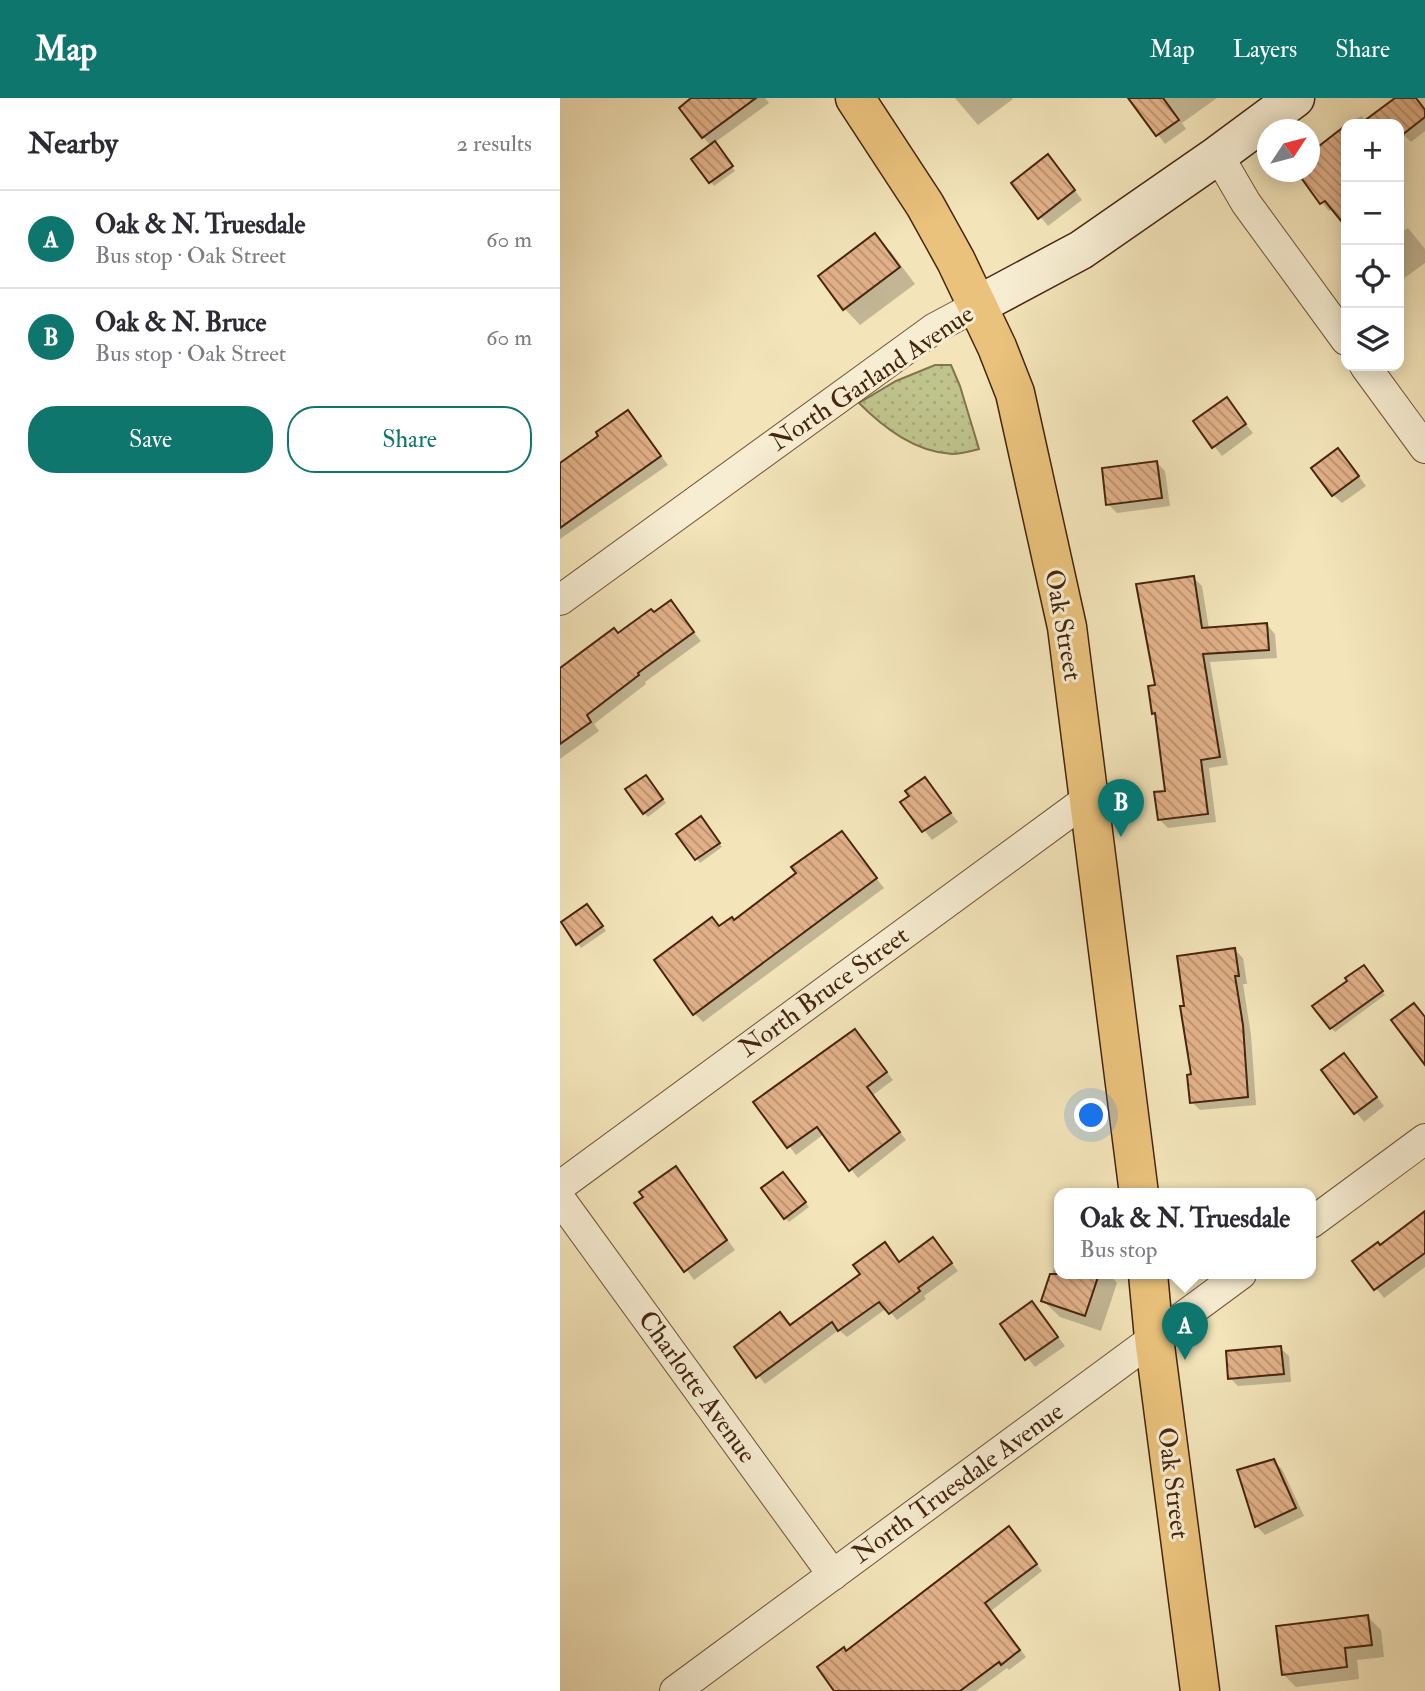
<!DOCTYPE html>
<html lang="en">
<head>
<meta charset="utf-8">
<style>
	:root { --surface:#fff; --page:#f7f7f7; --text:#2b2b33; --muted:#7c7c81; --line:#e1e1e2; --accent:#0f766e }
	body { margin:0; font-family:"IM FELL Double Pica",serif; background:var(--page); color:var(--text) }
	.controls { position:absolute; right:21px; top:21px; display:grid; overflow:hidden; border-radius:14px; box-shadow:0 4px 18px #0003 }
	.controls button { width:63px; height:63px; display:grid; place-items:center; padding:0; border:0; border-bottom:2px solid var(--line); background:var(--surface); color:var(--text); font:35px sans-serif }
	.compass { position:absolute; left:697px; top:21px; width:63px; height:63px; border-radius:50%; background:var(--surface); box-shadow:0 4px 18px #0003; rotate:54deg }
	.you { position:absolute; left:532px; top:1018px; width:24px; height:24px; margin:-18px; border:5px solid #fff; border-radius:50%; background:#1a73e8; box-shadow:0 0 0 10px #1a73e833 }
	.badge { display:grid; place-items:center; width:46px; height:46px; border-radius:50%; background:var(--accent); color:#fff; font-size:23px; font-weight:700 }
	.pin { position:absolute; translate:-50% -58px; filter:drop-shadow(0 2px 4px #0008) }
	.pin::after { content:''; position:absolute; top:37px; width:24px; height:21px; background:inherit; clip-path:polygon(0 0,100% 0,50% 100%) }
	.popup { position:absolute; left:494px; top:1090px; width:262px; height:91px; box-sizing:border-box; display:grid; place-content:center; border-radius:14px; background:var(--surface); filter:drop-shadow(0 2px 5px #0005); font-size:23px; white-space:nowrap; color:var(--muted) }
	.popup b { font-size:26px; color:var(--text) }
	.popup::after { content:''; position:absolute; left:50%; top:100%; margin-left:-14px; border:14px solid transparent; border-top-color:var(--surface) }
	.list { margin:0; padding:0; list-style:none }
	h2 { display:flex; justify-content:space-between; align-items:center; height:91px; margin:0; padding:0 28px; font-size:30px }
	h2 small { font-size:23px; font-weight:400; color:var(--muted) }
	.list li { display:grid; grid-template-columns:46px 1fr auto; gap:21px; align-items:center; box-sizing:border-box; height:98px; padding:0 28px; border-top:2px solid var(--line) }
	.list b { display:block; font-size:26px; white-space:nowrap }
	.list p { margin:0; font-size:23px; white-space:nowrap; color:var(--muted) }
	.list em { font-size:23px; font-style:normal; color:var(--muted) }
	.actions { display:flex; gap:14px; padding:21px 28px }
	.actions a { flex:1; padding:16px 0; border:2px solid var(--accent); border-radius:28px; text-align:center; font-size:24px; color:var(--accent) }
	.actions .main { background:var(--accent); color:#fff }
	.icon { flex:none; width:38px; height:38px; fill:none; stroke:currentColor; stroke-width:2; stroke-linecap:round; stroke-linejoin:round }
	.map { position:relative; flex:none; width:865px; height:1593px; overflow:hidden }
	header { display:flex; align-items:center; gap:42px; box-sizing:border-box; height:98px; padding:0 35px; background:var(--accent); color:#fff }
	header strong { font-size:33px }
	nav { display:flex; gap:38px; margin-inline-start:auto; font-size:24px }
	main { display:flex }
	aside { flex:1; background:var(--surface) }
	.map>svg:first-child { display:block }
	.grass { fill:url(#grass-dots); stroke:#82744d; stroke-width:2 }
	.shadow { fill:#0003 }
	.building { fill:url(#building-back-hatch); stroke:#45250e; stroke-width:2 }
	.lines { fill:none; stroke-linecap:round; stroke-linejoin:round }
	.street-casing { stroke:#705539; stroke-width:32 }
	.secondary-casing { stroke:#45250e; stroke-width:41 }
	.highway-casing { stroke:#45250e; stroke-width:41 }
	.street { stroke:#f7edd2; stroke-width:30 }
	.secondary { stroke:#f7edd2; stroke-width:38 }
	.highway { stroke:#eac27c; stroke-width:38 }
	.labels { text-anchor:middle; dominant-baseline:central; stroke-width:6; stroke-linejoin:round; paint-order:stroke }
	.street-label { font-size:26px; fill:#45250e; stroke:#f7edd2 }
</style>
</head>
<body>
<header>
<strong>Map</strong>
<nav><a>Map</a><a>Layers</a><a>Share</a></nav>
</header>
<main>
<aside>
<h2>Nearby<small>2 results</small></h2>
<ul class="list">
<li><span class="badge">A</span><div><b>Oak &amp; N. Truesdale</b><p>Bus stop · Oak Street</p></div><em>60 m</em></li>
<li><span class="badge">B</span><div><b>Oak &amp; N. Bruce</b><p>Bus stop · Oak Street</p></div><em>60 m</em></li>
</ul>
<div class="actions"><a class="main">Save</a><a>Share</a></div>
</aside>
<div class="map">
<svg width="865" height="1593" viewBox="0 0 865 1593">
	<defs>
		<pattern id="grass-dots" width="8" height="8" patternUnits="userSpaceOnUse" patternTransform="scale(1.75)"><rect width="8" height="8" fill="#bfc38c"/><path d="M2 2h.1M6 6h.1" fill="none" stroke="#a6a778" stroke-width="1.8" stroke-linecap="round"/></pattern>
		<pattern id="building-back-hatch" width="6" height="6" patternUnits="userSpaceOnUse" patternTransform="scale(1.75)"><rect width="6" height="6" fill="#e2b189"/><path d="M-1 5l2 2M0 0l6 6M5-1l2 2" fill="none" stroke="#b9906e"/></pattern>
	</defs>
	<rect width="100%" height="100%" fill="#f3e4b9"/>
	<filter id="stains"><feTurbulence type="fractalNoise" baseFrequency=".00286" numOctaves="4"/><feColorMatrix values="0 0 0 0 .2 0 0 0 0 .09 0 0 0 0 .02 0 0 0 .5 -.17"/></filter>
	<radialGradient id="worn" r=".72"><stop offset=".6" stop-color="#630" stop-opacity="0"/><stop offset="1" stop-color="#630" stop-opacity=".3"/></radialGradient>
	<path class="grass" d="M375,267H391L400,288L419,351C411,353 401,356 392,356C355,354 324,330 299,305L336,283Z"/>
	<g class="shadow">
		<polygon points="134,0 205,0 209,5 154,45 175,73 154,88 133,61 151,48 143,39"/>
		<polygon points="395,0 452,0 453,1 418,27"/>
		<polygon points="571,0 657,0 622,25 626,31 605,46"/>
		<polygon points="838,0 856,0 865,12 865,33 851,44 845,38 839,43 839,26 790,26 801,18 807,24"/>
		<polygon points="786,29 785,84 786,126 773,110 769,113 763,106 773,99 760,104 739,74 750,74 750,60 779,39 777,37"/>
		<polygon points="496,67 522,102 488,128 453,86"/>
		<polygon points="848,130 865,151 865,165 839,184 839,136"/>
		<polygon points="315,138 331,154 355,186 300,227 284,210"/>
		<polygon points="666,301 693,335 662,358 635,324"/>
		<polygon points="68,314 108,367 0,441 0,367 41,338"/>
		<polygon points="786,361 806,388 782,405 773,397"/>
		<polygon points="597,365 605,373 610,408 557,415 548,406"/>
		<polygon points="634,480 642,488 649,531 707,527 715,536 717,560 650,564 668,667 649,670 656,724 608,730 599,721 607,695 597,618 594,615 597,589"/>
		<polygon points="110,504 141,543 85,584 86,586 34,626 39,633 0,661 0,571"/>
		<polygon points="365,681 398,724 372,742 343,705"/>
		<polygon points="89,683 106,705 88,719 84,715"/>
		<polygon points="144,724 162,749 140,765 119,736"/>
		<polygon points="282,736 324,790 143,924 135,916 160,830 174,824 238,775"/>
		<polygon points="31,812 46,833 21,850 18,846"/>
		<polygon points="675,852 683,860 687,886 683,886 691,937 696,1007 640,1012 632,1004 633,978"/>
		<polygon points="807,873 825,897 775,934 771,930 789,883"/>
		<polygon points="302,941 333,982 313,997 346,1042 298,1080 264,1036 236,1057 196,1004"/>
		<polygon points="784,957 824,1008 804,1024 764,973"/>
		<polygon points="116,1070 146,1109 144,1110 175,1152 134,1182 77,1105"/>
		<polygon points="226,1080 249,1109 229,1124 225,1120"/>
		<polygon points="865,1115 865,1169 824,1200 795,1163 820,1149"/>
		<polygon points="373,1141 398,1173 364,1198 366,1201 337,1222 327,1210 287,1239 279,1232 205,1286 176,1249 231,1229 332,1154 340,1165"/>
		<polygon points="499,1155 499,1176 549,1176 557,1185 541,1233 500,1219 483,1203"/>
		<polygon points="472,1205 505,1248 475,1269 442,1227"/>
		<polygon points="720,1250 729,1258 731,1284 678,1288 670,1280"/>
		<polygon points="713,1363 722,1371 744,1418 705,1437 696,1428"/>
		<polygon points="456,1438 482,1473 431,1513 466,1559 449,1572 447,1570 416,1593 276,1593 287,1555"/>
		<polygon points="808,1519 821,1532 824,1559 797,1562 799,1581 736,1589 723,1576"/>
	</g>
	<g class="building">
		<polygon points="131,0 196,0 142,40 119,10"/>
		<polygon points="568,0 603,0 619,22 596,38"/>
		<polygon points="835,0 856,0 865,12 865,19 842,37 839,33 839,26 800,26"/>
		<polygon points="786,27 786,129 765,103 760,106 737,74 750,74 750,55"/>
		<polygon points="155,43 173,68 149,85 131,61"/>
		<polygon points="488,56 515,92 478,121 451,85"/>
		<polygon points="315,135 340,169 283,212 258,178"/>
		<polygon points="667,299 686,326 652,350 633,323"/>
		<polygon points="68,312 101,358 0,430 0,365 38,338 36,334"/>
		<polygon points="778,350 799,378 772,398 751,370"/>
		<polygon points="597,363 602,400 546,407 542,370"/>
		<polygon points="634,478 642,530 707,525 709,552 643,556 660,659 641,662 648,716 598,722 594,694 605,693 595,615 592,616 588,588 595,587 576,486"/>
		<polygon points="111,502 134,534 78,575 79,577 27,617 31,624 0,646 0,570 54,530 58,535 91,511 94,514"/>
		<polygon points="86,677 103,701 83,716 65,691"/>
		<polygon points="365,679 391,715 362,734 340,704 349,698 345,693"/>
		<polygon points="141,718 160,745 135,762 116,736"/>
		<polygon points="282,733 317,780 133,917 94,862 152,819 159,828 172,819 174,822 236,775 231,769"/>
		<polygon points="27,806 43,828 16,847 1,824"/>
		<polygon points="675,850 679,878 675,878 683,927 688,999 630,1005 627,977 631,976 620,908 624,908 617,858"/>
		<polygon points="804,867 823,893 770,931 752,908 787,883 785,880"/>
		<polygon points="854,905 865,919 865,967 831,922"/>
		<polygon points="295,931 327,974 307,989 340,1034 289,1073 257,1029 227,1050 193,1004"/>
		<polygon points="784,955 817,999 794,1016 761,972"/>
		<polygon points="116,1068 167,1142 124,1174 74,1105 83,1099 79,1094"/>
		<polygon points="223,1074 246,1104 224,1121 201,1090"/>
		<polygon points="865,1113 865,1155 814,1192 792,1163 818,1144 820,1147"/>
		<polygon points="373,1139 392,1165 358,1190 360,1193 329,1216 319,1204 278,1233 272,1224 196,1280 174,1249 220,1214 230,1227 300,1176 293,1167 325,1144 339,1164"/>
		<polygon points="490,1176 539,1176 525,1218 481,1203"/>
		<polygon points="472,1203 498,1239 465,1262 440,1226"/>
		<polygon points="721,1248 724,1276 668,1281 666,1253"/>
		<polygon points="714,1361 736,1410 695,1429 677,1372"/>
		<polygon points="449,1428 477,1466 425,1505 460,1552 441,1567 439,1564 400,1593 274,1593 257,1569 284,1549 286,1553"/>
		<polygon points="808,1517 812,1547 785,1550 787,1569 722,1577 716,1528"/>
	</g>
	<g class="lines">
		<defs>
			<g id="street">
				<polyline points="658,57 686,105 786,242"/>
				<polyline points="805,268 865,350"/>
				<polyline points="0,502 375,230 418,207"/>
				<polyline points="0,1088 529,700"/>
				<polyline points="0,1101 273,1477"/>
				<polyline points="751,1125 865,1041"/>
				<polyline points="115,1593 681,1176"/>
			</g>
			<polyline id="secondary" points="418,207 521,152 658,57 735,0"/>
			<g id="highway">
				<polyline points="295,0 365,107 396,163 437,249 455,295 507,529 579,1096"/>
				<polyline points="588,1176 594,1240 640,1593"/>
			</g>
		</defs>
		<use href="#street" class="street-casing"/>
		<use href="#secondary" class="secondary-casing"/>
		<use href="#highway" class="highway-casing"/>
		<use href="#street" class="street"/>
		<use href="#secondary" class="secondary"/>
		<use href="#highway" class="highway"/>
	</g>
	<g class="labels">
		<g class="street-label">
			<text transform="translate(312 280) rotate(-34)">North Garland Avenue</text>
			<text transform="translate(503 527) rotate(80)">Oak Street</text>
			<text transform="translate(264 894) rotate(-36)">North Bruce Street</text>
			<text transform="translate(137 1289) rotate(54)">Charlotte Avenue</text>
			<text transform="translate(398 1385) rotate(-36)">North Truesdale Avenue</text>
			<text transform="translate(613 1385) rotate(83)">Oak Street</text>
		</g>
	</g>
	<rect width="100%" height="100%" filter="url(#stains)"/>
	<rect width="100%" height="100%" fill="url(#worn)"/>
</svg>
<div class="controls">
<button>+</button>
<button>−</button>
<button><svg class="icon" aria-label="locate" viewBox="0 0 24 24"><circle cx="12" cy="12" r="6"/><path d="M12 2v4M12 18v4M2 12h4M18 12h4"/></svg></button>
<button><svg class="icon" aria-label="layers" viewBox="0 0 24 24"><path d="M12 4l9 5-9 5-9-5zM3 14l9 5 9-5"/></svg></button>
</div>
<svg class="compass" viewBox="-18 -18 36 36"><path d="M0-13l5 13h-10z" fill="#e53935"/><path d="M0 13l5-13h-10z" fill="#7c7c81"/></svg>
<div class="you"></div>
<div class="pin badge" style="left:625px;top:1262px">A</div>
<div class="popup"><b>Oak &amp; N. Truesdale</b>Bus stop</div>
<div class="pin badge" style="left:561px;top:739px">B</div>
</div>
</main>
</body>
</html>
